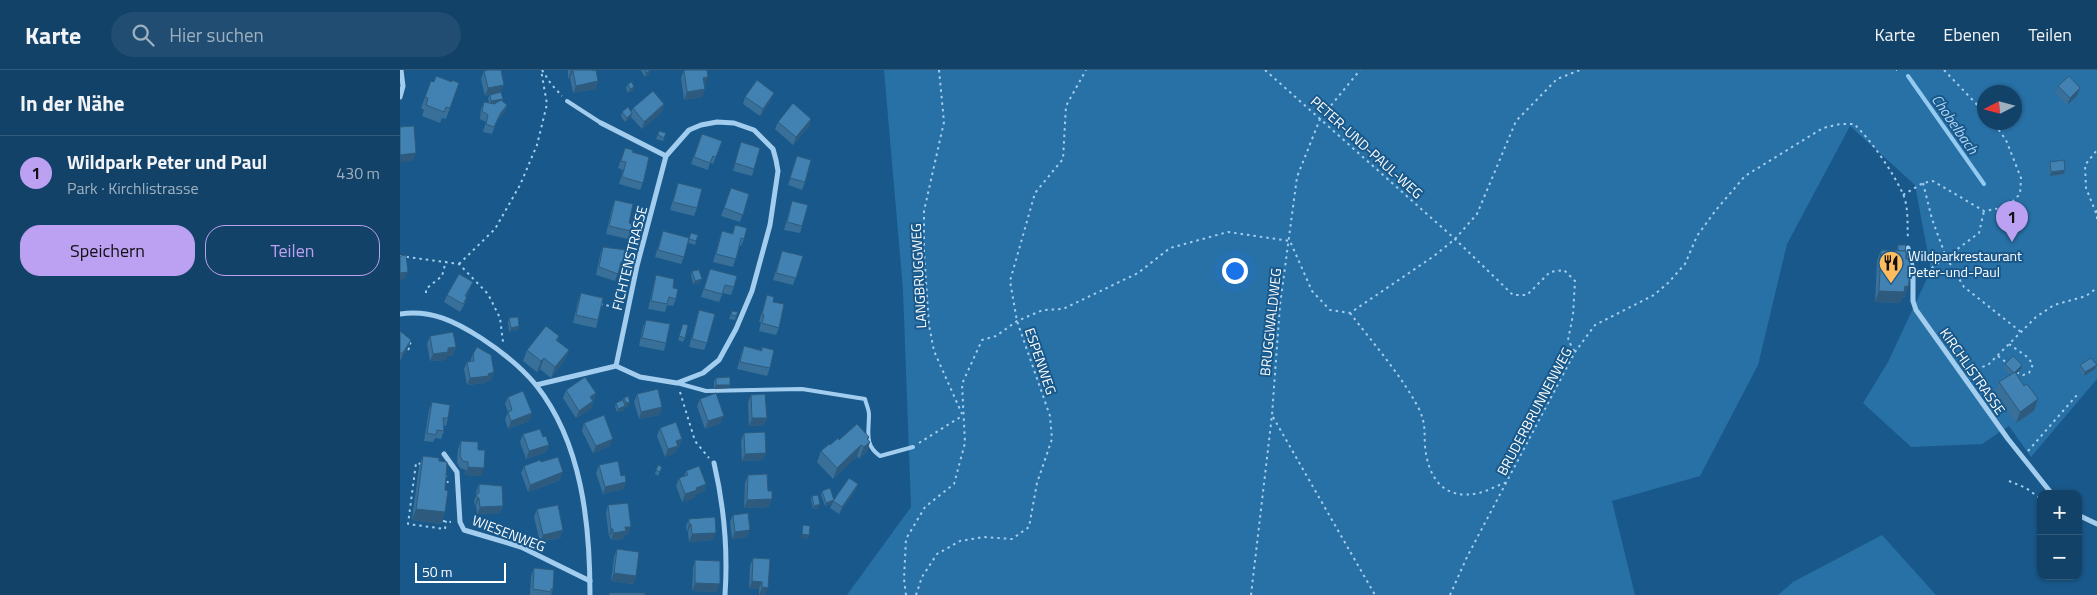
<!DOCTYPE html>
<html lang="de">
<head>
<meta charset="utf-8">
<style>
	:root { --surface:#134268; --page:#204d71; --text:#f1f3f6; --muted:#9db0c0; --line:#325b7c; --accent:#bca0f2 }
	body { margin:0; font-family:"Titillium Web",sans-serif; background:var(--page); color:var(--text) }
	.controls { position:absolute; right:15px; bottom:15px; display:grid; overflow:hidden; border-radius:10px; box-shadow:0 1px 4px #0004 }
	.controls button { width:45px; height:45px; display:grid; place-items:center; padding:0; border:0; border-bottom:1px solid var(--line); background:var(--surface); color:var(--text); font:25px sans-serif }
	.compass { position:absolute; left:1577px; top:15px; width:45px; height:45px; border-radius:50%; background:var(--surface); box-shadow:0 1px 4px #0004; rotate:264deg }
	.scale { position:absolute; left:15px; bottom:12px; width:91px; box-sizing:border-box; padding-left:5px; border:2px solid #fff; border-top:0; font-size:14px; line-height:18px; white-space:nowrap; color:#fff; -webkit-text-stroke:4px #19588a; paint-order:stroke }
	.you { position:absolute; left:834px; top:200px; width:18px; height:18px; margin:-12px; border:4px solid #fff; border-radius:50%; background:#1a73e8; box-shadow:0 0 0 8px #1a73e833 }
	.badge { display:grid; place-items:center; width:32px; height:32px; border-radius:50%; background:var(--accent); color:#111; font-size:16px; font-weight:700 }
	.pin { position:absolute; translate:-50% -41px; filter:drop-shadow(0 1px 2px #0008) }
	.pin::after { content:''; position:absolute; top:26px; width:18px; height:15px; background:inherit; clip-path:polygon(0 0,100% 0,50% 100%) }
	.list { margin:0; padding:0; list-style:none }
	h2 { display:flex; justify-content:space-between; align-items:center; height:65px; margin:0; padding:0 20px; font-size:21px }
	h2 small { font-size:16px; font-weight:400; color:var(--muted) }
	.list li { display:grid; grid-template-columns:32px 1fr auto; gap:15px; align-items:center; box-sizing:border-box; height:75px; padding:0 20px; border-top:1px solid var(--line) }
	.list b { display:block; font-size:19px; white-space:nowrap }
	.list p { margin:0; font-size:16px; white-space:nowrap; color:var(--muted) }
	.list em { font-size:16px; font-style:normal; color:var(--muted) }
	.actions { display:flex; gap:10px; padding:15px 20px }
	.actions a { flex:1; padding:11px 0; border:1px solid var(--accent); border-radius:20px; text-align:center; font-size:18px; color:var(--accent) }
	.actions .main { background:var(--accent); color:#111 }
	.icon { flex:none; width:28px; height:28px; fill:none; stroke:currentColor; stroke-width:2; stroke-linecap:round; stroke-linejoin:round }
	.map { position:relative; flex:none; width:1697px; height:525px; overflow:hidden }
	header { display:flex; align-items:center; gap:30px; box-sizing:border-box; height:70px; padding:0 25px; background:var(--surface); border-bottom:1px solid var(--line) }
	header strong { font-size:24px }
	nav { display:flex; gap:28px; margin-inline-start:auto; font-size:18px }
	.search { width:350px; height:45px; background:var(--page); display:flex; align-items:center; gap:12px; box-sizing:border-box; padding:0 18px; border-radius:28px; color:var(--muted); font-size:19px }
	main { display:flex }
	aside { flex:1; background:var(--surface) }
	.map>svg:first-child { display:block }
	.green { fill:#2871a6; fill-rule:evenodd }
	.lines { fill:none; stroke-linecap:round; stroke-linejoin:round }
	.stream { stroke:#94caf0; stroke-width:4 }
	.path { stroke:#a2cdee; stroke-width:2; stroke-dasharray:2.5 4; stroke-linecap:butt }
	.service { stroke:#a2cdee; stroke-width:4 }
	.minor { stroke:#a2cdee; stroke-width:5 }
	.wall { fill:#387099 }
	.shaded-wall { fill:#2e5b7d }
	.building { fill:#4182b2; stroke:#2e5b7d }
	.labels { text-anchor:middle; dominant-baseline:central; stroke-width:4; stroke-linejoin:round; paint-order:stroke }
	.street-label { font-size:14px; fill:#fff; stroke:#19588a }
	.poi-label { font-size:14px; fill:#fff; stroke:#19588a; text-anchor:start }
	.water-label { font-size:15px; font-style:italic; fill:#add7f5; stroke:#19588a }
</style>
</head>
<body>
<header>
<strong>Karte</strong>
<div class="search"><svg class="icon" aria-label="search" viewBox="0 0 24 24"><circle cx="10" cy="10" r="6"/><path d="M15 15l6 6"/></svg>Hier suchen</div>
<nav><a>Karte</a><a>Ebenen</a><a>Teilen</a></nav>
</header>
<main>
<aside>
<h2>In der Nähe<small></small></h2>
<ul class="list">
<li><span class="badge">1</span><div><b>Wildpark Peter und Paul</b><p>Park · Kirchlistrasse</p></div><em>430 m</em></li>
</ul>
<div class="actions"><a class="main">Speichern</a><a>Teilen</a></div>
</aside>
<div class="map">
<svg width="1697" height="525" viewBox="0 0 1697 525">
	<rect width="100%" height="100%" fill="#19588a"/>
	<g class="green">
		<path d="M484,0H1697V309L1631,387L1609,356L1582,374L1511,377L1463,333L1488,292L1531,200L1515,115L1450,56L1387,174L1358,295L1300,406L1212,431L1235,525H447L511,437L503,220ZM1584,22H1614V52H1584Z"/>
		<polygon points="1482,465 1536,525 1378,525 1393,512"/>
	</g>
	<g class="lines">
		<polyline class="stream" points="1508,6 1584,114"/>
		<g class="path">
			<polyline points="142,0 151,14 162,26"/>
			<polyline points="539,0 544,52 524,141 524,181 529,255 534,281 562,344"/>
			<polyline points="865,0 1055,169 1113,225 1127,225 1150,202 1164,200 1175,211 1173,245 1168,270 1175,282"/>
			<polyline points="1496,0 1497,0"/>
			<polyline points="1544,0 1584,42"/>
			<polyline points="1523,113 1532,149 1546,187 1564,217 1621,262"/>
			<polyline points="1503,125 1523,113 1533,111 1584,141 1607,137 1620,124 1621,108 1606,70 1593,52"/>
			<polyline points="1697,140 1697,151"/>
			<polyline points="1696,143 1686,118 1685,95 1697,80"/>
			<polyline points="0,186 59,194 88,224 100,248 103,272"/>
			<polyline points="59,194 95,159 120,115 137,75 147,34 141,0"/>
			<polyline points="1521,206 1579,163 1584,141"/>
			<polyline points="26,223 26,219 42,206 46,191"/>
			<polyline points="200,234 219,238"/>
			<path d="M950,243C973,273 1002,306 1019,339C1026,354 1024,361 1025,376C1028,408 1044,431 1079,423C1088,421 1098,415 1107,412"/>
			<polyline points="1609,274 1626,286 1633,294 1629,303 1623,305 1616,302"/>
			<polyline points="8,280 11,275 9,271"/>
			<polyline points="1598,286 1607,293"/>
			<polyline points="1570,301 1588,295 1636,247 1654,235 1686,226 1697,218"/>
			<polyline points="280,322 295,371 309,388"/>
			<polyline points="873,347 975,525"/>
			<polyline points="519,373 562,346"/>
			<polyline points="1628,381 1677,325"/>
			<polyline points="21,394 16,393 8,454 45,459 46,451"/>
			<polyline points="45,405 48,413"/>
			<polyline points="1609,411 1626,418 1641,429"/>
			<polyline points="43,451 51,452"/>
			<polyline points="506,525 504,509 506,469 525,437 554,414 565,373 562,314 582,270 596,266 617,251 643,240 663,239 738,203 770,178 828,162 890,171 912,221 930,240 950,243 1034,186 1055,169 1077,144 1116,51 1157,9 1180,0"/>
			<polyline points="516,525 522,507 537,484 560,471 584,467 612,469 629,457 637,413 652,369 650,346 617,251 610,211 635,123 663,89 666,36 686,0"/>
			<polyline points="851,525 872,345 880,235 897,107 920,49 960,0"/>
			<path d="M1050,525L1067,487L1175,282L1195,255L1254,225L1268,213L1285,194L1297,166L1316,140L1345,106L1423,58L1440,54H1454C1471,70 1493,102 1503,124C1509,138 1507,156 1508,170"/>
		</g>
		<g class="service">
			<polyline points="167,31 201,53"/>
			<path d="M277,313L306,321L402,319L465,329C466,334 469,339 469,345C469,362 464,375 480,386L513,377"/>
		</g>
		<g class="minor">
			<polyline points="0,27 3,16 1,0"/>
			<polyline points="201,53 266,86"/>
			<polyline points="1508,178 1513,201 1513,231 1516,240 1608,369 1652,424"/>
			<path d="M0,244C31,239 56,252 81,268C101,281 121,297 136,315C182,373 190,454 190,525"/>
			<polyline points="136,315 216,296 240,307 277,313 303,303 319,290 336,259 352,221 370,155 378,101 376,90 373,79 354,60 334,53 317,52 301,55 289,60 266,86 237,196 216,296"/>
			<polyline points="44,384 57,402 60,452 64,460 121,477 190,511"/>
			<path d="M314,393C324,436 328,481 325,525"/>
			<polyline points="1678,445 1697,454"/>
		</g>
	</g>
	<g class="wall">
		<polygon points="87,0 101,0 101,22 103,29 102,31 107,35 104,43 97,51 92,64 83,62 86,52 80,49 81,39 84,32 89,33 88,28 90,25 85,26 81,9 84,1 86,1"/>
		<polygon points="168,0 193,0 196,19 173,23 170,8 168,9"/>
		<polygon points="242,0 250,0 249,4 245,7 241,1"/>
		<polygon points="284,0 306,14 304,15 302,27 284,30 281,8"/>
		<polygon points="31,11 34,12 59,13 46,49 42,48 40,53 22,46 24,40 21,38"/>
		<polygon points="228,14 233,21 228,23 226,18"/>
		<polygon points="1658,16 1680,18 1677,26 1667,35 1655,23"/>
		<polygon points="345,27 371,30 360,46 343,34"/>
		<polygon points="264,34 262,42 242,59 231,47 225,52 221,46 222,42 231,42 233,38"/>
		<polygon points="411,49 409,56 393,75 375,59 378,52"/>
		<polygon points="259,61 266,63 263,71 256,69"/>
		<polygon points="302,64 322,71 313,94 310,93 308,100 291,94"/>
		<polygon points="341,72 354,99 352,106 333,101"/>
		<polygon points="225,78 232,82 243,113 240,120 219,114 223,100 218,98"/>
		<polygon points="397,86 405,112 402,120 388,115"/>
		<polygon points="1650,92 1664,104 1650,106 1648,95"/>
		<polygon points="278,113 297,138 294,146 270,140"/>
		<polygon points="331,118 349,124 340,152 321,146"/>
		<polygon points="215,130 229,153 231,161 228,169 206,164 212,138"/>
		<polygon points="392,131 402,156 400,163 384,160"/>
		<polygon points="335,155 344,169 341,176 339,176 333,197 313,192 322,161 332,164"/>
		<polygon points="263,161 284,187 281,194 255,187"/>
		<polygon points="291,163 298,165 295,175 288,173"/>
		<polygon points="1498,175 1506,189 1508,217 1504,228 1502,228 1500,233 1475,232 1477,191 1481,180 1497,180"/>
		<polygon points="203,177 223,192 220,200 219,199 215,211 196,205 200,185"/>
		<polygon points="382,181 403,186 393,215 373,210"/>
		<polygon points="310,199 334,217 331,225 323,223 319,232 301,227"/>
		<polygon points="292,201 300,213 293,214 291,205"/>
		<polygon points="256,205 273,218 276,229 273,236 267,235 265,242 248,239 254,213"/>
		<polygon points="70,219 66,227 67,227 64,235 60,242 44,232 47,225"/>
		<polygon points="181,223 198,250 196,258 173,253 178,231"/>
		<polygon points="367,225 379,258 376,265 359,261 361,252 359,252"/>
		<polygon points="299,240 307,273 304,280 289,277"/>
		<polygon points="332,241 338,242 335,250 329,249"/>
		<polygon points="109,248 119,256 118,260 109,262 108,252"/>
		<polygon points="246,250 266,273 264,281 239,276 243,257"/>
		<polygon points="283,254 285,268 283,272 278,270"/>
		<polygon points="0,261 11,270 8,278 0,291"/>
		<polygon points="30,266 56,277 53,285 47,286 46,290 30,291 27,274"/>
		<polygon points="159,266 157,271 169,280 164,291 151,308 140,299 137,302 123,291 127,280"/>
		<polygon points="344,276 361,280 362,277 370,298 367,306 337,299 341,284"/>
		<polygon points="73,284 94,302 91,310 87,311 86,313 67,315 64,299 67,292 70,291"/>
		<polygon points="1605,294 1622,295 1621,299 1616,304 1634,341 1616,353 1595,324 1599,312 1611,305 1603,298"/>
		<polygon points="1680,295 1697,295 1695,299 1684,306 1679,299"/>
		<polygon points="316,308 330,315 329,318 314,319 314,311"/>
		<polygon points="166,320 196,323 191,339 176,348 163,328"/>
		<polygon points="237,324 262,337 259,345 239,349 234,332"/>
		<polygon points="351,325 367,348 364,355 349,356 348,332"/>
		<polygon points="108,327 132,343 129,351 108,359 105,349 108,342 105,334"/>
		<polygon points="224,328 229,336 225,337 224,340 217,342 215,337 216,333 223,330"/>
		<polygon points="300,329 321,353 305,359 297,336"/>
		<polygon points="32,332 48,348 46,356 43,356 44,361 41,369 35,368 33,372 24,371 29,340"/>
		<polygon points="184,353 210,376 193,383 182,361"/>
		<polygon points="260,358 282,369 279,377 277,378 275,383 265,387 257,366"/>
		<polygon points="344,363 366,383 363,390 342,391 341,371"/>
		<polygon points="123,364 143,367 149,375 146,382 126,389 120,372"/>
		<polygon points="469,367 468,370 470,372 466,383 459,389 457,386 433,409 417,392 421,381 439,370"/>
		<polygon points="61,371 78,380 81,406 65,405 66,400 60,398 57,393 58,379"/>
		<polygon points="23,386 39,391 45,420 45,442 41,454 12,450 19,397"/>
		<polygon points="141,392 160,410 128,422 121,403 124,396"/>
		<polygon points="199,395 221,406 226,412 223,419 203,424 196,403"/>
		<polygon points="262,397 258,406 255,404 256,400"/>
		<polygon points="286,401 306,414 304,421 295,425 294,428 282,432 276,416 279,408 284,407"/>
		<polygon points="348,405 369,437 344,438 345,413"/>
		<polygon points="79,414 103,436 100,443 77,444 76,436 75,436 74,431 76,426 76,422"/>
		<polygon points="458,414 455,421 439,444 430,438 432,434 425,436 421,425 422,421 434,430"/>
		<polygon points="412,426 419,438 413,439 411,430"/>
		<polygon points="208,435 229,464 225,465 223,469 211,470 210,467 209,467 206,443"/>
		<polygon points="137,439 163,460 160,468 140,472 134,447"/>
		<polygon points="333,445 347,467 332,469 330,452"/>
		<polygon points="289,449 313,470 289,472 288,462 287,462 286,456"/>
		<polygon points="217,479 234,514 211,511 214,487"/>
		<polygon points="353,488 370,489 365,525 359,525 359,519 349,519 350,496"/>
		<polygon points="295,490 317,522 292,521 293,498"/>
		<polygon points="134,498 153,519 151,525 130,525 131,506"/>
	</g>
	<g class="shaded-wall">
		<polygon points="250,0 249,4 245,7 246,3"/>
		<polygon points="171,1 173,1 170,8 168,9"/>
		<polygon points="308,7 306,14 300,15 303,8"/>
		<polygon points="198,11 196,19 173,23 176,16"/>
		<polygon points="104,15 101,23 85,26 88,18"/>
		<polygon points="234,17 233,21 228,23 230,19"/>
		<polygon points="1680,18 1677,26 1667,35 1670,28"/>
		<polygon points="305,19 302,27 284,30 287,22"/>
		<polygon points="374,23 371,30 360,46 363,39"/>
		<polygon points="103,29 101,33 90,35 91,31"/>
		<polygon points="264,34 262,42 242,59 244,52"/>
		<polygon points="107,35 104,43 97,51 92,64 100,44"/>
		<polygon points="232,43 231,47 225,52 227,48"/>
		<polygon points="411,49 409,56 393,75 396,67"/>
		<polygon points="16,83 13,91 0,92 0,85"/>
		<polygon points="1665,100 1664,104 1650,106 1651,102"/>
		<polygon points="8,202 5,209 0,210 0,203"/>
		<polygon points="302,209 300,213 293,214 295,211"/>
		<polygon points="73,212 70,219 62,233 65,226"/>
		<polygon points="1505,216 1508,217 1504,228 1502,228 1500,233 1475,232 1479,221"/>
		<polygon points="119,256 118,260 109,262 111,258"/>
		<polygon points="11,270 8,278 0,291 2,284"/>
		<polygon points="56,277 53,285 47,286 46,290 30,291 33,284 48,278"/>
		<polygon points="169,280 164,291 151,308 155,297"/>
		<polygon points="144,288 140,299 137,302 141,291"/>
		<polygon points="1622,295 1621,299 1613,307 1614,303"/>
		<polygon points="1697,295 1695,299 1684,306 1685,302"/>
		<polygon points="94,302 91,310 87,311 86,313 67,315 70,308"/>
		<polygon points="316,315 330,315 329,318 314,319"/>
		<polygon points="196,323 193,331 190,327"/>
		<polygon points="1638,329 1634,341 1616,353 1620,342"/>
		<polygon points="193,331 191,339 176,348 179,341"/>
		<polygon points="230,332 229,336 225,337 224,340 217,342 218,339 225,336 226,333"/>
		<polygon points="262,337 259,345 239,349 241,342"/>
		<polygon points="132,343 129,351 108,359 111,351"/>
		<polygon points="324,346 321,353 305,359 308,351"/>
		<polygon points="352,348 367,348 364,355 349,356"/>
		<polygon points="469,367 466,375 470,372 466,383 459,389 467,369"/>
		<polygon points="213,369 210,376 193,383 196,376"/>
		<polygon points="282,369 279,377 277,378 275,383 265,387 268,379 276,371"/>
		<polygon points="149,375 146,382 126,389 129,381"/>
		<polygon points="461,375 457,386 433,409 437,398"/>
		<polygon points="366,383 363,390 342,391 345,384"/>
		<polygon points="68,397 84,398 81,406 65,405"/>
		<polygon points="163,402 160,410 128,422 130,415"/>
		<polygon points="226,412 223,419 203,424 205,417"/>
		<polygon points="306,414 304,421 295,425 294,428 282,432 285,424 296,418"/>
		<polygon points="458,414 455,421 439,444 442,437"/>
		<polygon points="77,428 79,428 76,436 75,436"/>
		<polygon points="372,429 369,437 344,438 347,430"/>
		<polygon points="434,430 432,434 425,436 426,433"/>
		<polygon points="420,434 419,438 413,439 414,436"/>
		<polygon points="103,436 100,443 77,444 80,437"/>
		<polygon points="16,439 45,442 41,454 12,450"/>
		<polygon points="289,454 291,454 288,462 287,462"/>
		<polygon points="225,457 231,457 229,464 225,465 223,469 211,470 213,463"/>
		<polygon points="211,459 213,459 210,467 209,467"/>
		<polygon points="163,460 160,468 140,472 143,465"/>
		<polygon points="350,460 347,467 332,469 335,462"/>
		<polygon points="316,463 313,470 289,472 292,464"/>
		<polygon points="402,464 409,465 408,469 401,468"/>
		<polygon points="214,503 236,506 234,514 211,511"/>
		<polygon points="352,511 362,512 359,519 349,519"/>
		<polygon points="295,513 320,514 317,522 292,521"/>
		<polygon points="362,517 368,518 365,525 359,525"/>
	</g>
	<g class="building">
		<polygon points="89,0 101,0 104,15 88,18 84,1"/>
		<polygon points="171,0 193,0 193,1 196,0 198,11 176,16 173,1 171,1"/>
		<polygon points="245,0 250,0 246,3"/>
		<polygon points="284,0 307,0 308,7 303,8 305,19 287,22"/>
		<polygon points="36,6 52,12 52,10 59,13 50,38 46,37 44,42 26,35 28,28 25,27 31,11 34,12"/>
		<polygon points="1669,6 1680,18 1670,28 1658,16"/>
		<polygon points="357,10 374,23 363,39 345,27"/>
		<polygon points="232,12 234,17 230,19 228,14"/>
		<polygon points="253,21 264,34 244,52 233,38"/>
		<polygon points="101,22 103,29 91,31 90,25"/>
		<polygon points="101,30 107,35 100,44 94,57 86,54 88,45 82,41 84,32 94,34"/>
		<polygon points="393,33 411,49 396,67 378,52"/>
		<polygon points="228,37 232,43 227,48 222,42"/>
		<polygon points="14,56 16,83 0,85 0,57"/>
		<polygon points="259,61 266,63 264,68 258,65"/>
		<polygon points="302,64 322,71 316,87 313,86 310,93 294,87"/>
		<polygon points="341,72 360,78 354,99 335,93"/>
		<polygon points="225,78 233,80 232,82 249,87 243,113 222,107 226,92 221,91"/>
		<polygon points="397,86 411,90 405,112 390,108"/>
		<polygon points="1664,90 1665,100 1651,102 1650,92"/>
		<polygon points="278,113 302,119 297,138 273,132"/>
		<polygon points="331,118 349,124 343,145 324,138"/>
		<polygon points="215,130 233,134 229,153 233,154 231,161 209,156"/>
		<polygon points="392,131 408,135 402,156 387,152"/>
		<polygon points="335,155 347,158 344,169 341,168 336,189 316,184 322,161 333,164"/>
		<polygon points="263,161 289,168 284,187 258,180"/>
		<polygon points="291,163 298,165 296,171 289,169"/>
		<polygon points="1498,175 1506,175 1505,181 1498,181"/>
		<polygon points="203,177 226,180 223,192 221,192 218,204 199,197"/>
		<polygon points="1481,180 1506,181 1506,189 1510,189 1510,205 1508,217 1505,216 1504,222 1479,221"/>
		<polygon points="382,181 403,186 396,208 376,203"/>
		<polygon points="6,185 8,202 0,203 0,186"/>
		<polygon points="310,199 337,206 334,217 325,215 322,224 304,219"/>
		<polygon points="299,200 302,209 295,211 292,201"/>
		<polygon points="59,204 73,212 65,226 67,227 63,234 47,225"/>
		<polygon points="256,205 274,209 273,218 278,219 276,229 269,227 267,234 251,231"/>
		<polygon points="181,223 203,228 198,250 176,245"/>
		<polygon points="367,225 374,227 373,232 384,234 379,258 362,253 364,245 362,244"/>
		<polygon points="299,240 315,244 307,273 292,269"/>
		<polygon points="332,241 338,242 336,246 331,245"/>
		<polygon points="118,247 119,256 111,258 109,248"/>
		<polygon points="246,250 270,254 266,273 242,268"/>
		<polygon points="283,254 288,255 285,268 279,266"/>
		<polygon points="146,256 159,266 156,270 169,280 155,297 144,288 141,291 127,280"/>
		<polygon points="0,261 11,270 2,284 0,282"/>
		<polygon points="53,262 56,277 48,278 48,282 33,284 30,266"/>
		<polygon points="344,276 362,281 362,277 374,280 370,298 340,292"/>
		<polygon points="77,277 91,285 94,302 88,304 89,306 70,308 67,292 74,291 73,284"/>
		<polygon points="1613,286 1622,295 1614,303 1605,294"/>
		<polygon points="1691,288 1697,295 1685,302 1680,295"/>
		<polygon points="1615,302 1624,316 1627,314 1638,329 1620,342 1599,312"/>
		<polygon points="185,307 196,323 190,327 193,331 179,341 166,320"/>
		<polygon points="330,307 330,315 316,315 316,308"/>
		<polygon points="258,319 262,337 241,342 237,324"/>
		<polygon points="123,321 132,343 111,351 108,342 112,340 108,327"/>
		<polygon points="316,323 324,346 308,351 300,329"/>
		<polygon points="365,324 367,348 352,348 351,325"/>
		<polygon points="228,326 230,332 226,333 224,328"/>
		<polygon points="223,330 225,336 218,339 216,333"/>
		<polygon points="32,332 50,335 48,348 43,348 44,361 37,360 36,365 27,363"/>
		<polygon points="204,345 213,369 196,376 184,353"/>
		<polygon points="276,352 282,369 276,371 278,376 268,379 260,358"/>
		<polygon points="457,354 469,367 467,369 470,372 464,377 461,375 437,398 421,381 429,374 430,375 438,368 439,370"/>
		<polygon points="140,359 143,367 146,366 149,375 129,381 123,364"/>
		<polygon points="365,362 366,383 345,384 344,363"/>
		<polygon points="61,371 78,372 78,380 85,380 84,398 68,397 68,392 63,391 60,386"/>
		<polygon points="23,386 39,388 39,391 47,392 45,420 48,421 45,442 16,439"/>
		<polygon points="158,387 163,402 130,415 124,396 140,390 141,392"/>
		<polygon points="218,391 221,406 225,405 226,412 205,417 199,395"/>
		<polygon points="258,395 262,397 260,402 256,400"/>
		<polygon points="299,396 306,414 296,418 297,420 285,424 279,408 288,405 286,401"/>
		<polygon points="367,404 368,421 372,421 372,429 347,430 348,405"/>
		<polygon points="449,408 458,414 442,437 433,431"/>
		<polygon points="79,414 102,416 103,436 80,437 79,428 77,428 77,423 79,423"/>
		<polygon points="430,418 434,430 426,433 422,421"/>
		<polygon points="418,425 420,434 414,436 412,426"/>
		<polygon points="228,433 231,457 225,457 226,461 213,463 213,459 211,459 208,435"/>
		<polygon points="158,435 163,460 143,465 137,439"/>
		<polygon points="348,443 350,460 335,462 333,445"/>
		<polygon points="315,447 316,463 292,464 291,454 289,454 289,449"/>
		<polygon points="403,455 410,456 409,465 402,464"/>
		<polygon points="217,479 239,482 236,506 214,503"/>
		<polygon points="353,488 370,489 368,518 362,517 362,512 352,511"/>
		<polygon points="295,490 320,491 320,514 295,513"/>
		<polygon points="134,498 154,500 153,519 151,519 151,522 133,519"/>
		<rect x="209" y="523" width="36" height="2"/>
	</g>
	<defs>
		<symbol id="restaurant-pin" viewBox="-11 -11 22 30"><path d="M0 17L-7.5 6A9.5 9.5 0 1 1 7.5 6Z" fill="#ffbc5e" stroke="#19588a"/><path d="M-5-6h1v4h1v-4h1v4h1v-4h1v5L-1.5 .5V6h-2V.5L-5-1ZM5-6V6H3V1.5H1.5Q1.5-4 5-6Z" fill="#111"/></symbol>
	</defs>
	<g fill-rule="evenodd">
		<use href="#restaurant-pin" x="1477" y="179" width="28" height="38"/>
	</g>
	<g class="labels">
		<g class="street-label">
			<text transform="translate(967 77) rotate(42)">PETER-UND-PAUL-WEG</text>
			<text transform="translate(229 188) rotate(-76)">FICHTENSTRASSE</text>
			<text transform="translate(518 206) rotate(-93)">LANGBRUGGWEG</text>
			<text transform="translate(870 252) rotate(-84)">BRUGGWALDWEG</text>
			<text transform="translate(641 291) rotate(71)">ESPENWEG</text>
			<text transform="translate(1573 301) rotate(55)">KIRCHLISTRASSE</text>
			<text transform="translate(1134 341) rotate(-62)">BRUDERBRUNNENWEG</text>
			<text transform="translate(109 463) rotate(21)">WIESENWEG</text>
		</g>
		<g class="poi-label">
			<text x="1508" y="185">Wildparkrestaurant<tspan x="1508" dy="16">Peter-und-Paul</tspan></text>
		</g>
		<g class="water-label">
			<text transform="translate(1555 54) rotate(55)">Chobelbach</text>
		</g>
	</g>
</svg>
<div class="controls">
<button>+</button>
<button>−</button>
</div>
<svg class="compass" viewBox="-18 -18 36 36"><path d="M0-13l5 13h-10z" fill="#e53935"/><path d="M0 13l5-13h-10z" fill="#9db0c0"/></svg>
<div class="scale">50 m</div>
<div class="you"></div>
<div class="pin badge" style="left:1612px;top:172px">1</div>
</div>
</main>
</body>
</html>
